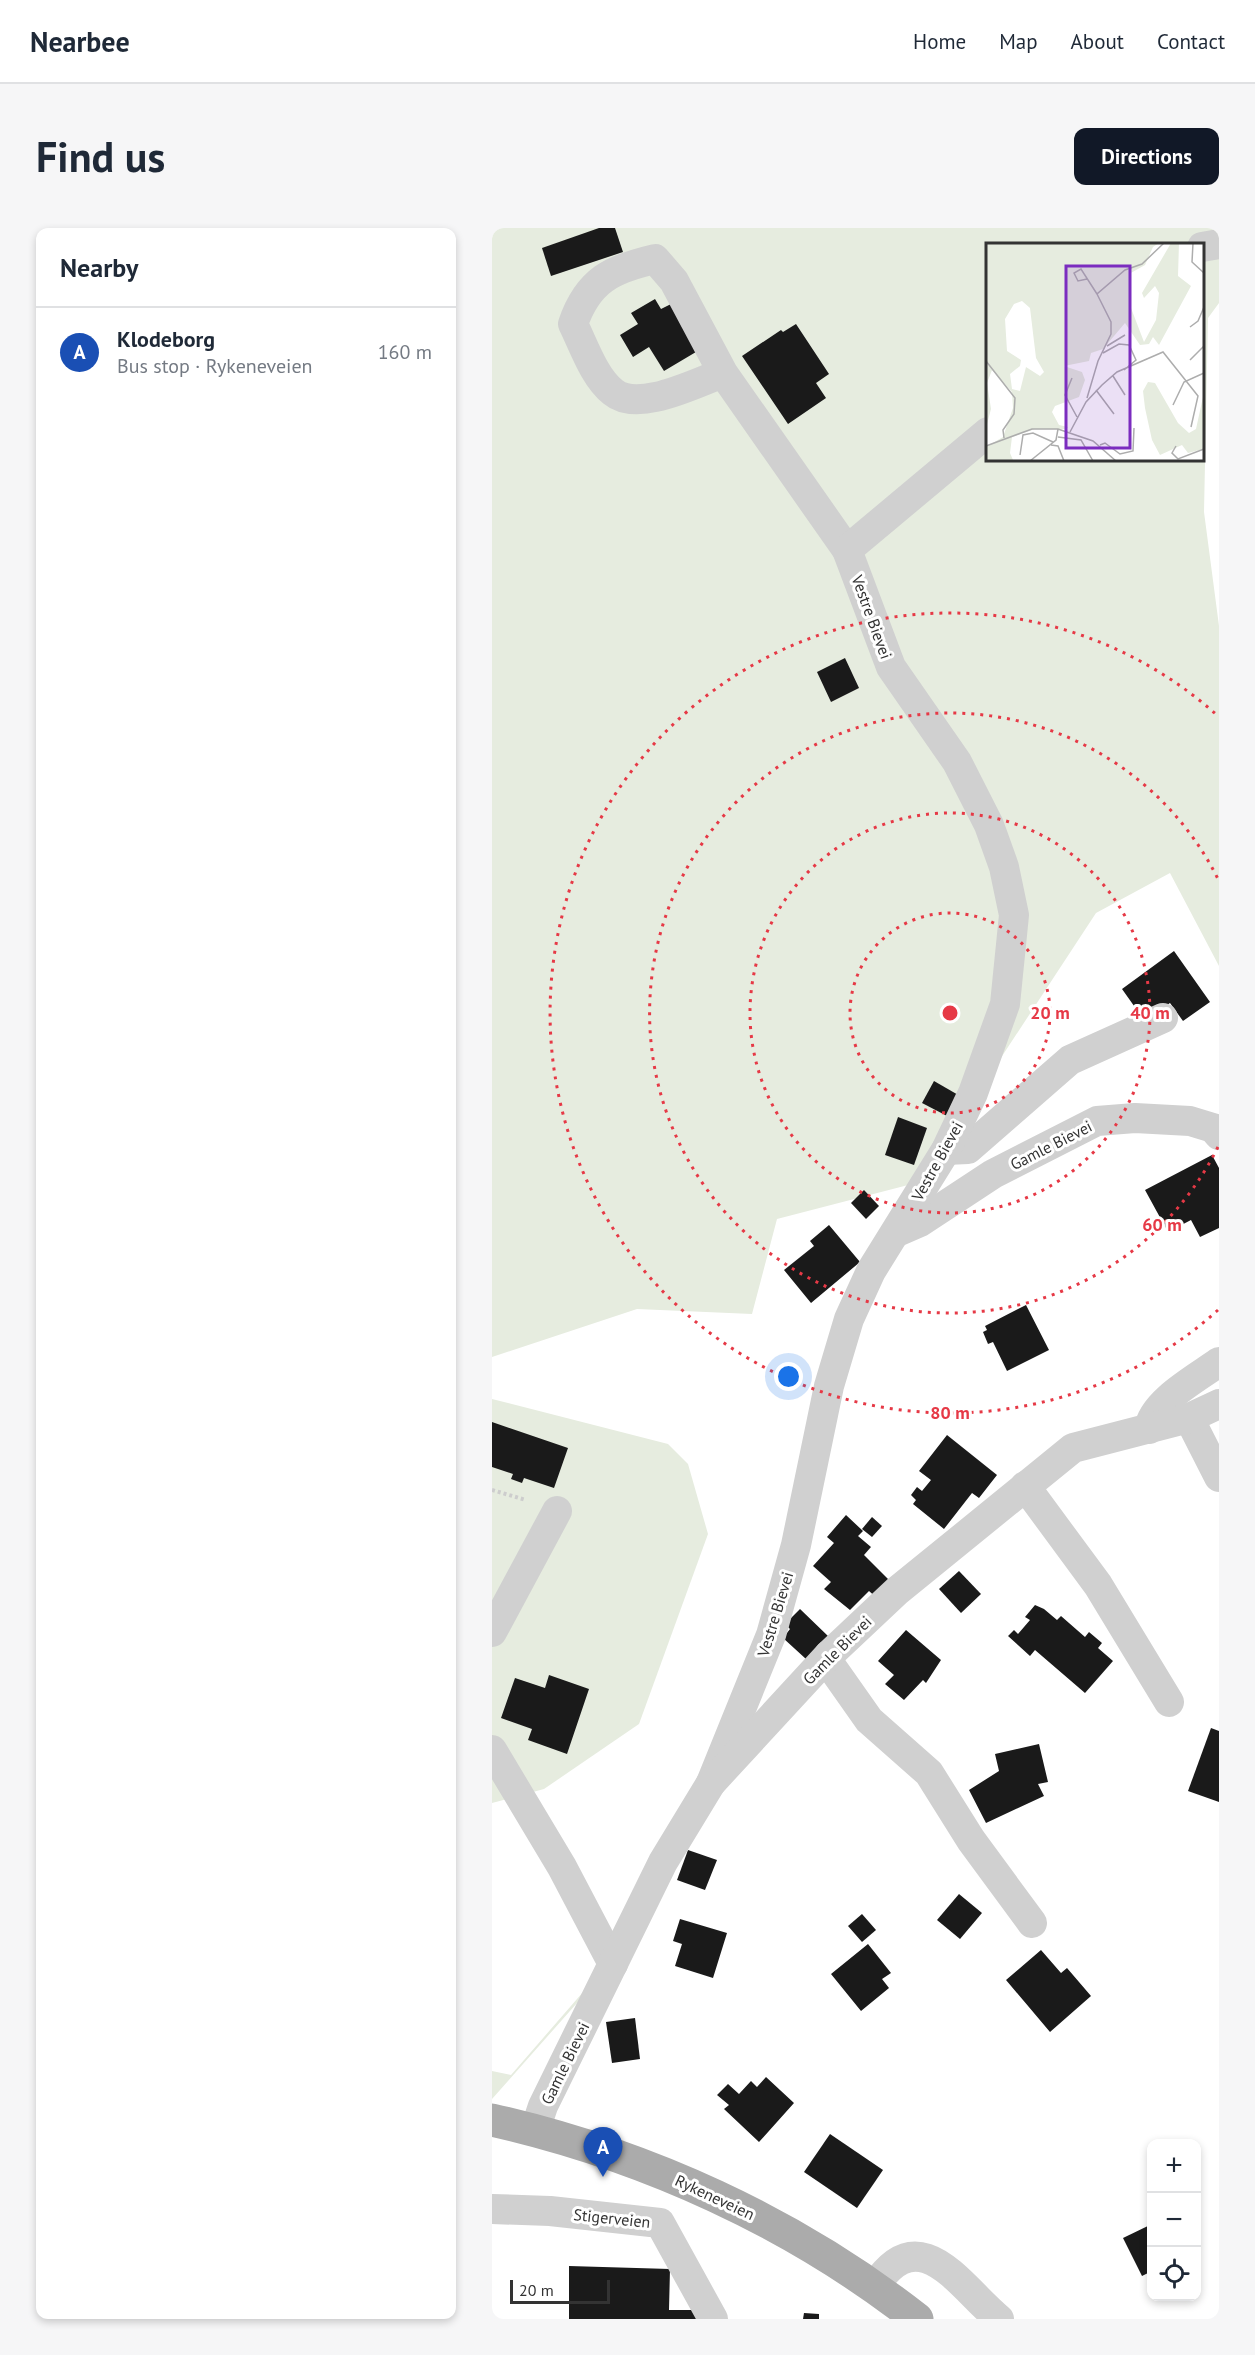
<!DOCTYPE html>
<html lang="en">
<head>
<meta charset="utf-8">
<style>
	:root { --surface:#fff; --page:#f6f6f7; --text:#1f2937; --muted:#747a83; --line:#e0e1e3; --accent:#111827 }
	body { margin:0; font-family:"PT Sans",sans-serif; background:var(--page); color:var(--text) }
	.controls { position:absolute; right:18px; bottom:18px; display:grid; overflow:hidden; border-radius:12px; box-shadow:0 3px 9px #0003 }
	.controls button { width:54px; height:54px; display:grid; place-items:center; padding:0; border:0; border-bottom:2px solid var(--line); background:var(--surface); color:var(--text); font:30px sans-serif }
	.scale { position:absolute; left:18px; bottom:15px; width:100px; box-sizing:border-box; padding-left:6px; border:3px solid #333; border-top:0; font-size:16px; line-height:21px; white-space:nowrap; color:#333; -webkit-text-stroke:4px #fff; paint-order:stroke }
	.you { position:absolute; left:297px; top:1149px; width:21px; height:21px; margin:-15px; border:4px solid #fff; border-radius:50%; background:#1a73e8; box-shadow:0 0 0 9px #1a73e833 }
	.badge { display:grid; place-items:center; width:39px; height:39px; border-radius:50%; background:var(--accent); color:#fff; font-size:20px; font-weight:700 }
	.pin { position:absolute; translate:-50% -50px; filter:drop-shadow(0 2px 3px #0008) }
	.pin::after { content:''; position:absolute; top:32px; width:21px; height:18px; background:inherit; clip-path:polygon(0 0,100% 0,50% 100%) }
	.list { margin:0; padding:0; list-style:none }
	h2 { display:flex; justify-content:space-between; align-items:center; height:78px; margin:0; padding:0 24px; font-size:26px }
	h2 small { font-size:20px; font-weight:400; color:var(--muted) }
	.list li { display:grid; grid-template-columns:39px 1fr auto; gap:18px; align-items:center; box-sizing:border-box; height:90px; padding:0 24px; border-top:2px solid var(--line) }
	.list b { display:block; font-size:22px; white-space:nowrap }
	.list p { margin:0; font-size:20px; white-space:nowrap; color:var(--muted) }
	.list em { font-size:20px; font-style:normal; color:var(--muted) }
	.icon { flex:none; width:33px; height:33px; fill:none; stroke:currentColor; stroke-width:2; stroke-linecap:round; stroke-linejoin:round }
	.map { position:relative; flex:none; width:727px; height:2091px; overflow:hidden; border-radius:12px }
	header { display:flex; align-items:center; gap:36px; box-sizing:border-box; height:84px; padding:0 30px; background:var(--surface); border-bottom:2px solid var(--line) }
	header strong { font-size:28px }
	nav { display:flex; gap:33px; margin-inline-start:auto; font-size:21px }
	.intro { display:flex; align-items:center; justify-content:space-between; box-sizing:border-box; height:144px; padding:0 36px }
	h1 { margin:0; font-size:42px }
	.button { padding:15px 27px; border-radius:12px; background:var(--accent); color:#fff; font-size:21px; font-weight:700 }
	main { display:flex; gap:36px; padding:0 36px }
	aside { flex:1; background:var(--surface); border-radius:12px; box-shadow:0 3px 9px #0003 }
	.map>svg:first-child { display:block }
	.green { fill:#e6ecdf; fill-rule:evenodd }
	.building { fill:#1a1a1a }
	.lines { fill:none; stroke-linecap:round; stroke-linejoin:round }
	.path { stroke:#cdcdcd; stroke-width:4; stroke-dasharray:3 3; stroke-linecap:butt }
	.street { stroke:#d0d0d0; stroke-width:30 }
	.primary { stroke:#ababab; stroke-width:33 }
	.ring { fill:none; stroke:#e63946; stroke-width:3; stroke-dasharray:3 6 }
	.labels { text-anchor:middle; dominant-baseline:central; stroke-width:6; stroke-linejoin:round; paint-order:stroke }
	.street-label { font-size:16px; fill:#333; stroke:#fff }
	.inset-road { fill:none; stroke:#adadad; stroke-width:1.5 }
	.view { fill:#7b2cbf; fill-opacity:0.15; stroke:#7b2cbf; stroke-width:3 }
	.inset-edge { fill:none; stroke:#333; stroke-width:3 }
	.centre { fill:#e63946; stroke:#fff; stroke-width:3 }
	.ring-label { font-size:18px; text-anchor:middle; font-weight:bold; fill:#e63946; stroke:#fff; stroke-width:6; stroke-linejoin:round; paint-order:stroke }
</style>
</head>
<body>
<header>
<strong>Nearbee</strong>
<nav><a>Home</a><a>Map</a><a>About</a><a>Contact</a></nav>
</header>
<div class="intro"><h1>Find us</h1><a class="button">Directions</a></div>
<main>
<aside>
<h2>Nearby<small></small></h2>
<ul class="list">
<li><span class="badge" style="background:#1a4fb4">A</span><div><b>Klodeborg</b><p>Bus stop · Rykeneveien</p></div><em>160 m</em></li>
</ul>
</aside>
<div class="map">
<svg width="727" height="2091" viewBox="0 0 727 2091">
	<rect width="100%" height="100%" fill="#fff"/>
	<g class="green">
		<path d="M0,0H727V75L716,90L712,284L727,398V738L678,645L604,685L499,845L420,956L285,991L260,1086L145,1081L0,1129ZM496,16H710V231H496Z"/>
		<polygon points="0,1171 176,1216 196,1236 216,1306 147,1496 52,1561 0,1575"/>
		<polygon points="98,1756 93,1766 0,1871 0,1843 19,1847"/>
	</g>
	<g class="building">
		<polygon points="107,0 123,0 131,24 59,48 50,20"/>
		<polygon points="163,71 169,81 181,75 209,121 172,143 157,119 141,129 128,107 146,96 139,85"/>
		<polygon points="304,96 337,146 324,155 334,170 296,196 250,128 289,102 291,104"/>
		<polygon points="353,430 367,460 339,474 325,444"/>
		<polygon points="682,723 718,774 691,793 678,775 652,792 630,761"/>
		<polygon points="442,853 468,868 457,889 430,875"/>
		<polygon points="406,889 435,900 422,937 393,927"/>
		<polygon points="720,927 727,940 727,1000 708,1009 699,992 676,1004 653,962"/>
		<polygon points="372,962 387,978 374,991 359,975"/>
		<polygon points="337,997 368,1034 319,1075 292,1042 322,1018 318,1013"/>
		<polygon points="534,1077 557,1122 515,1143 501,1114 496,1116 491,1104 495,1102 493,1098"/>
		<polygon points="0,1194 76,1220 62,1260 32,1250 30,1255 19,1251 21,1246 0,1239"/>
		<polygon points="455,1207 505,1247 487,1270 480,1265 452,1301 421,1276 424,1272 419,1267 425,1259 430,1263 439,1252 427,1243"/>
		<polygon points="354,1287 371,1303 366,1308 379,1319 372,1327 400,1355 386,1371 377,1363 358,1382 332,1361 339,1354 321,1338 342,1315 335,1309"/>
		<polygon points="380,1289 390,1298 380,1309 370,1301"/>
		<polygon points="467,1343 489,1366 469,1385 447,1361"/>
		<polygon points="543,1377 552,1381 565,1392 569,1388 593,1409 597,1404 610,1415 606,1420 621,1433 593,1465 543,1422 538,1428 516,1408 522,1402 526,1406 538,1392 533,1389"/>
		<polygon points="308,1381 336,1408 314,1431 291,1410 298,1401 293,1396"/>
		<polygon points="414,1402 449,1432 434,1455 431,1452 412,1472 393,1456 402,1447 386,1433"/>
		<polygon points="57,1447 97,1461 75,1526 36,1512 40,1501 9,1490 23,1450 53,1460"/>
		<polygon points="719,1500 727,1503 727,1574 696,1563"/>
		<polygon points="547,1516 556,1554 546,1556 552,1568 494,1595 477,1562 507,1543 503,1526"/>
		<polygon points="196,1622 225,1632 213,1662 185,1652"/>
		<polygon points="467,1666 490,1685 468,1711 445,1692"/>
		<polygon points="370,1686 384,1702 370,1714 356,1698"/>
		<polygon points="188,1691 235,1705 221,1750 183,1738 190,1716 181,1713"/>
		<polygon points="376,1716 399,1745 390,1751 397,1760 369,1783 339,1746"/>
		<polygon points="549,1722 569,1745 575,1740 599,1768 558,1804 514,1752"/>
		<polygon points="143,1790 148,1831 120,1835 114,1794"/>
		<polygon points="274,1849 302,1875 267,1914 232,1881 237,1877 225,1867 236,1856 247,1866 259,1853 265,1859"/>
		<polygon points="338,1906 391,1942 365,1980 312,1944"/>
		<polygon points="660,1996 660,2043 650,2048 631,2010"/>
		<polygon points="77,2038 178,2041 177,2082 208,2082 208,2091 77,2091"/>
		<polygon points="312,2085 327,2086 327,2091 311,2091"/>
	</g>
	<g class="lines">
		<polyline class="path" points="0,1262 34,1272"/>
		<g class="street">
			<polyline points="710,19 727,16"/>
			<path d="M231,145C203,155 146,185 121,164C102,149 92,118 81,96C96,52 120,41 163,31L182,53L231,145L355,322"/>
			<polyline points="454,922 476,921 578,832 671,790"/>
			<polyline points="405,1004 428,994 501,946 605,893 643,890 698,893 721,900 727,907"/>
			<polyline points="697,1190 727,1249"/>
			<path d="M657,1201C660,1174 705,1150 727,1134"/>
			<polyline points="533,1258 606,1357 677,1474"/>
			<polyline points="0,1404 65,1283"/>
			<polyline points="337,1427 339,1438 377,1492 437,1545 479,1612 540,1695"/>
			<polyline points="0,1522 70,1639 121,1736"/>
			<polyline points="219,1555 279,1407 304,1317 337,1158 357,1091 379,1043 454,922 481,865 513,776 522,687 512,639 497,597 465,534 399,439 355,322 496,204"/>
			<polyline points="43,1902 51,1878 171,1634 219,1555 337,1427 405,1363 581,1220 697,1190 727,1176"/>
			<polyline points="0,1981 58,1983 168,1995 221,2091"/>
			<path d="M383,2058C428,1989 468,2059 507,2091"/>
		</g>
		<path class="primary" d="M0,1892C154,1927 301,1994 425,2091"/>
	</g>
	<g class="ring">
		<circle cx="458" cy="785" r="100"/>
		<circle cx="458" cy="785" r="200"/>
		<path d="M726 919A300 300 0 1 1 726 651"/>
		<path d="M726 1082A400 400 0 1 1 726 488"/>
	</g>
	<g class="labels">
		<g class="street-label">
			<text transform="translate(380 389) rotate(70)">Vestre Bievei</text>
			<text transform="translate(559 917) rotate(-27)">Gamle Bievei</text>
			<text transform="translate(445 933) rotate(-61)">Vestre Bievei</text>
			<text transform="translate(283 1386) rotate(-73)">Vestre Bievei</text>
			<text transform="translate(345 1422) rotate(-45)">Gamle Bievei</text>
			<text transform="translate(73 1835) rotate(-64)">Gamle Bievei</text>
			<text transform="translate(223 1969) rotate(25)">Rykeneveien</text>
			<text transform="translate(120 1990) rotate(6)">Stigerveien</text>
		</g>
	</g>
	<g transform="translate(494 15)">
		<rect width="218" height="218" fill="#fff"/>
		<path d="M0,0H173L167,4L159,22L143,31L145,65L158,99L170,77L173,50L169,43L158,55L156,50L185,0H193L192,33L205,43L173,102L167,94L163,101L154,102L139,80L117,106L105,110L103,118L78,123L96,129L99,137L93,154L69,163L66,169L73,182L82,184L89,177L80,186H49L26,194L24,210L27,217H0V204L17,194L27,165L26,149L6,127L1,140L5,166L0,185ZM36,58L44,65L50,115L58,129L54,133L40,124L34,148L26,146L24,131L34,123L35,117L21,108L19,76L28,61ZM162,139L169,140L192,180L203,190L210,186L217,154V206L202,210L196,202L174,212L166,197L159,165L157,148Z" fill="#e6ecdf" fill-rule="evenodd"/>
		<path class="inset-road" d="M207,0L206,19L218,30M101,36L92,38L88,30L95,26L111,51M204,84L212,78L218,64M121,103L139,92M117,110L133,101L143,102L150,117L138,127M204,117L218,103M0,118L29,155L28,171L17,187L18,195M127,133L139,152M86,135L79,152L91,174M110,147L128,171M101,155L112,118L125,91V79L111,51L139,27L156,21L178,0M187,162L198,139L218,130M84,189L100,159L116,142L131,129L177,109L212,153L205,184M72,194L95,197L107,218M65,202L72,203L78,218M114,202L119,200L134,211L147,208L148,185M0,203L46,186H72L107,198L130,218M190,203L186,210L192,216L218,206M34,212L37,192L47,190L67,199M44,218L70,197L72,186"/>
		<path class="view" d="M80,23H144V205H80Z"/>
		<rect width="218" height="218" class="inset-edge"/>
	</g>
	<circle cx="458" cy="785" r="9" class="centre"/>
	<g class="ring-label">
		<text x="558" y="791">20 m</text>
		<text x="658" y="791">40 m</text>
		<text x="670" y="1003">60 m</text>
		<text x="458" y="1191">80 m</text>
	</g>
</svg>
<div class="controls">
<button>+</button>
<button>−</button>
<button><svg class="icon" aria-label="locate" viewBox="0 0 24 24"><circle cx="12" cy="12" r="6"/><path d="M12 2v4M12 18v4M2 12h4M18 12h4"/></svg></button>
</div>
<div class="scale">20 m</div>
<div class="you"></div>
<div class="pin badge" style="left:111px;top:1949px;background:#1a4fb4">A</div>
</div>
</main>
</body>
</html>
